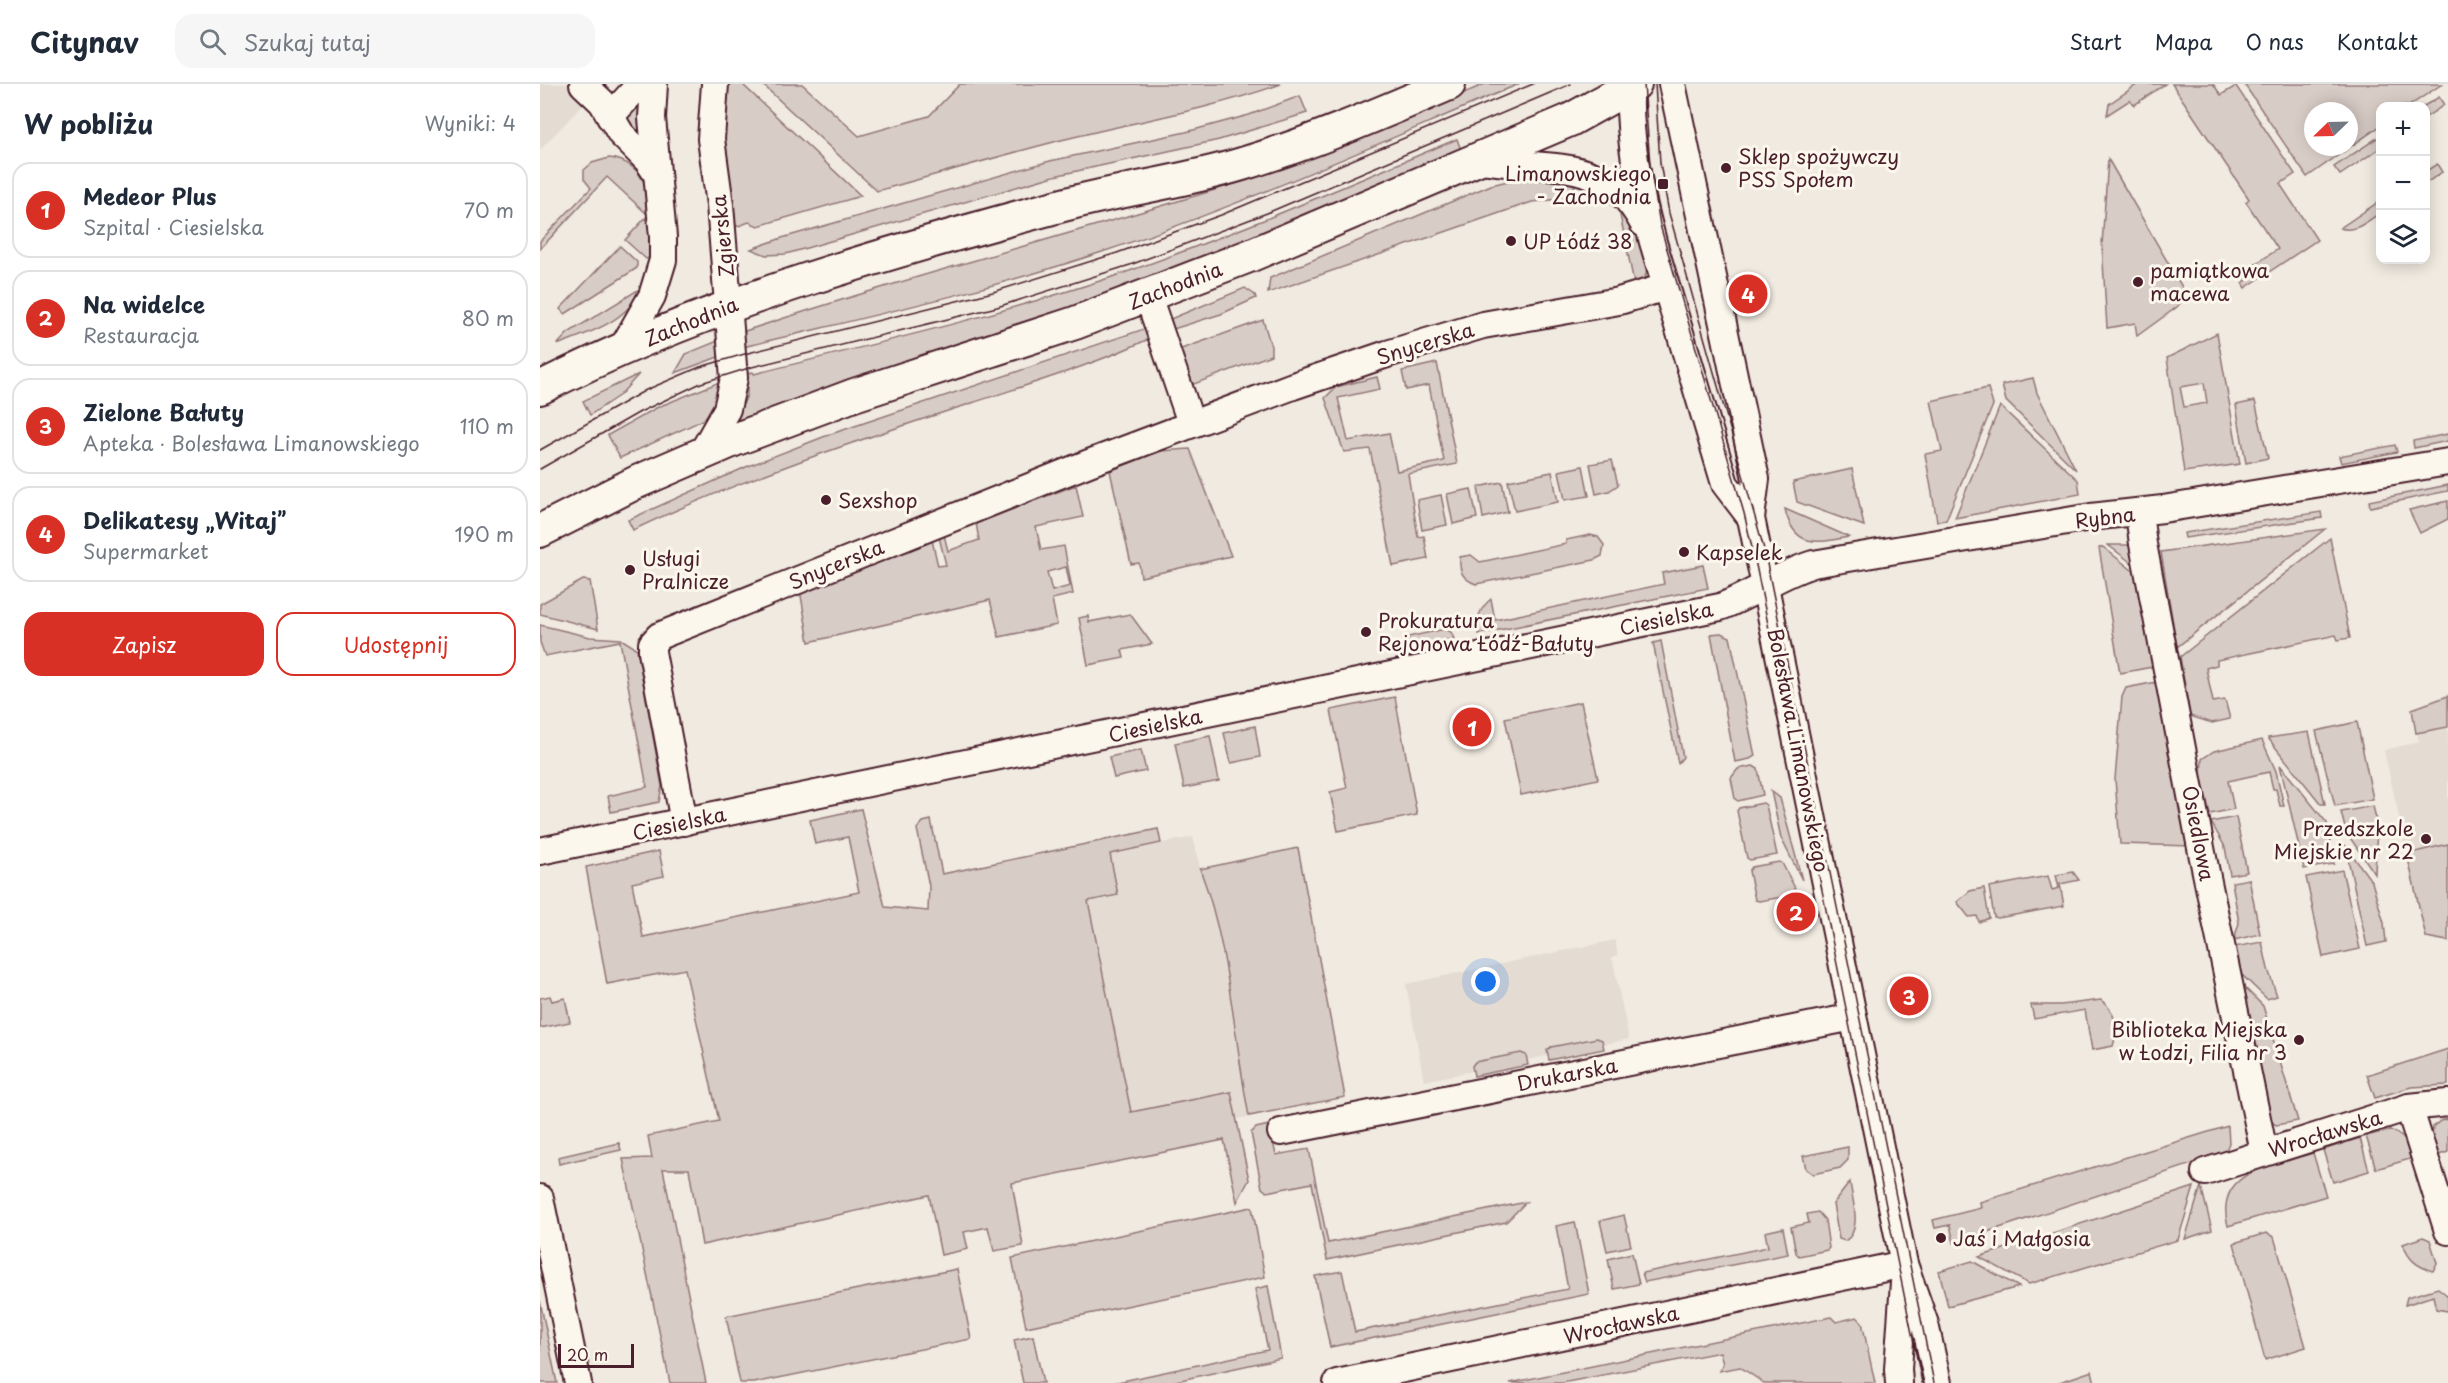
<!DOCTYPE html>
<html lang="pl">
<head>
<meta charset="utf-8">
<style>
	:root { --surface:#fff; --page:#f6f6f7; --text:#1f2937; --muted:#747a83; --line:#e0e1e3; --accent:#d93025 }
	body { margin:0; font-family:"Playpen Sans",sans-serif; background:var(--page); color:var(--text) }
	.controls { position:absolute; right:18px; top:18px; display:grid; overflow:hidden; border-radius:12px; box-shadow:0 3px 15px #0003 }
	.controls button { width:54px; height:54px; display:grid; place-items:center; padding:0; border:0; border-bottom:2px solid var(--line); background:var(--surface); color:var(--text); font:30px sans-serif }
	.compass { position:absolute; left:1764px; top:18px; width:54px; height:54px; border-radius:50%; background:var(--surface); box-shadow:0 3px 15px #0003; rotate:247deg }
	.scale { position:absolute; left:18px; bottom:15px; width:76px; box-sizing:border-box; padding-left:6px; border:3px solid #4a1f2b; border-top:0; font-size:16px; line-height:21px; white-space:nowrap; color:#4a1f2b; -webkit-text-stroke:4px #fbf7ec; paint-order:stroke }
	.you { position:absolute; left:946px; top:898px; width:21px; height:21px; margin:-15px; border:4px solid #fff; border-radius:50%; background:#1a73e8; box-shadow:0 0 0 9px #1a73e833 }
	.badge { display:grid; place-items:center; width:39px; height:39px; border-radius:50%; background:var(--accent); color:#fff; font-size:20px; font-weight:700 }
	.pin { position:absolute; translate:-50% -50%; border:3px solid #fff; box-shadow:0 2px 6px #0006 }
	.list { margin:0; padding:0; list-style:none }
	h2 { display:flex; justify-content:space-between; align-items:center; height:78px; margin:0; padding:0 24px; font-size:26px }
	h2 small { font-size:20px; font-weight:400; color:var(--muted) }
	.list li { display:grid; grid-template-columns:39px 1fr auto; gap:18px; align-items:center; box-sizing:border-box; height:96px; margin:0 12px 12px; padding:0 12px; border:2px solid var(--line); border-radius:18px }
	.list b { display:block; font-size:22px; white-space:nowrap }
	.list p { margin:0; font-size:20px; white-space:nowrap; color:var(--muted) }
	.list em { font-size:20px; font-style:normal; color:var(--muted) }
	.actions { display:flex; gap:12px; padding:18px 24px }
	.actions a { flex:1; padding:14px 0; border:2px solid var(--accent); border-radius:18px; text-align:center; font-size:21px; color:var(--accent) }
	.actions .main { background:var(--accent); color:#fff }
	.icon { flex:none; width:33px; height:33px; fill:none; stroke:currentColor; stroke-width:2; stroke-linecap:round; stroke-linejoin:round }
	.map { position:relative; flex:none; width:1908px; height:1299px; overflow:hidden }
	header { display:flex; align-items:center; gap:36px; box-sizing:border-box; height:84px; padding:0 30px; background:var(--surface); border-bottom:2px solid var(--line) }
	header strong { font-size:28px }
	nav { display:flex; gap:33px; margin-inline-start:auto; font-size:21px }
	.search { width:420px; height:54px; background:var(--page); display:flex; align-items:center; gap:15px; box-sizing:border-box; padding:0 21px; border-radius:18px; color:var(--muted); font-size:22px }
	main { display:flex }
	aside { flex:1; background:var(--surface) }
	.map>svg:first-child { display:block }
	.built { fill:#e4dbd2 }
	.green { fill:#d8ccc6; stroke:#917678; stroke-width:1.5; fill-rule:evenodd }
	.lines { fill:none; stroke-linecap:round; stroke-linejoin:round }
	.minor-casing { stroke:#4a1f2b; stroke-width:30 }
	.major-casing { stroke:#4a1f2b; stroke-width:36 }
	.minor { stroke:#fbf7ec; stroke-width:26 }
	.major { stroke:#fbf7ec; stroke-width:32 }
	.tram { stroke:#4a1f2b; stroke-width:1.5 }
	.poi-dot { fill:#4a1f2b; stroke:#fbf7ec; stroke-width:2 }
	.labels { text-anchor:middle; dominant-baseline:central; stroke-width:6; stroke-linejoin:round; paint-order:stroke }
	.poi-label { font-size:20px; fill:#4a1f2b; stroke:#fbf7ec; text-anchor:start }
	.street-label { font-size:20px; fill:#4a1f2b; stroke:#fbf7ec }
</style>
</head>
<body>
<header>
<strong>Citynav</strong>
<div class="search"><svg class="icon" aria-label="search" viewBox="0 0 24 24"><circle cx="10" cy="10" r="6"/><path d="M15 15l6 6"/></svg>Szukaj tutaj</div>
<nav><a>Start</a><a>Mapa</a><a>O nas</a><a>Kontakt</a></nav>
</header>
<main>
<aside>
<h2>W pobliżu<small>Wyniki: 4</small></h2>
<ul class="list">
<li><span class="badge">1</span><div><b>Medeor Plus</b><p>Szpital · Ciesielska</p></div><em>70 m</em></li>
<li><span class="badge">2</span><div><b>Na widelce</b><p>Restauracja</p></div><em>80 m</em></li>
<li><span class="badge">3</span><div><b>Zielone Bałuty</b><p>Apteka · Bolesława Limanowskiego</p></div><em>110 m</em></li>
<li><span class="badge">4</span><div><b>Delikatesy „Witaj”</b><p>Supermarket</p></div><em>190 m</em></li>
</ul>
<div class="actions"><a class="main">Zapisz</a><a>Udostępnij</a></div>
</aside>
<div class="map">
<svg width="1908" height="1299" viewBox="0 0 1908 1299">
	<rect width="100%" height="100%" fill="#f0eae0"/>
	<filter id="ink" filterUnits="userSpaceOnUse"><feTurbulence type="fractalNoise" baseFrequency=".0167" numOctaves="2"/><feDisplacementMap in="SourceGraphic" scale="12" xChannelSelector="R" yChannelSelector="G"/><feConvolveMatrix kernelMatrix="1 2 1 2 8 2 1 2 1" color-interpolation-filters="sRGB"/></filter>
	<g filter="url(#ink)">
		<g class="built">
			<polygon points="0,0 27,0 46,17 0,66"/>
			<polygon points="1908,610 1908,845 1886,853 1844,666 1879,658 1872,625"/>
			<polygon points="653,753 660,785 758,764 805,1013 430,1089 564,771"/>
			<polygon points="1075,856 1078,871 1072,873 1089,955 884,997 866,900"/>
		</g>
		<g class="green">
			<path d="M188,0H202L321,112L218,142L209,138L196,143C188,95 178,48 188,0Z"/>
			<path d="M222,0H262L319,52L389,32L420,0H741C665,27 587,39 510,59C452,74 395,91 337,107Z"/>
			<path d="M945,0H979C841,58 704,121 562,168C446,207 326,233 207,262L204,265L202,248C374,190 550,146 723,91V89L798,63Z"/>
			<polygon points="1598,0 1625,0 1594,21 1590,16 1567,31 1569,20"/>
			<polygon points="1632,0 1673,0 1681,11 1696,2 1755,90 1740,100 1777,156 1705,204 1702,199 1707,196 1702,189 1738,165 1706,118 1709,115"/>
			<path d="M1704,0H1902L1869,22H1840V42L1767,93ZM1773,27H1809V63H1773Z"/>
			<polygon points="103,10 105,56 87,40 85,27"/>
			<polygon points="760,12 767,29 679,56 514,92 246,170 226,171 211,165 242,154 510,77 646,48 709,31"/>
			<polygon points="1899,13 1904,21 1886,33 1884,22"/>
			<polygon points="1840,52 1840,64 1800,91 1794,83"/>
			<path d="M917,55L921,66L571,211L289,303L196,337L207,311V289L213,288L214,290C334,260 455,232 572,193C689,153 803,103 917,55Z"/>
			<path d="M69,74C118,79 110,137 111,173L106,175L85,156L108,131L67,93L0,165V157L51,104L44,95V86L52,79Z"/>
			<polygon points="1568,75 1642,203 1642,217 1637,223 1597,252 1595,239 1567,244 1562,161"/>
			<polygon points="1897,80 1902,88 1886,99 1886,87"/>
			<polygon points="989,92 1036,98 1030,114 992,118 977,123 728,209 730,194 951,101"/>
			<path d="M1840,117V129C1827,137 1816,149 1800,144Z"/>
			<path d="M1078,121C1091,139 1125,187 1095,204Z"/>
			<polygon points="80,162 97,178 97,184 25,230 20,225"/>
			<path d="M101,204C88,238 48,249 17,261L28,249Z"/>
			<polygon points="705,204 715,211 716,214 681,230 627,247 628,236"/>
			<polygon points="723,236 731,262 731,271 654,300 646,294 633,268"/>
			<path d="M607,244L615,252C557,280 493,299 432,319C317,357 202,394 93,446L88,436L206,383L291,350Z"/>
			<path d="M1677,249L1700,380L1644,388L1627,274ZM1664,299L1667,319L1644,323L1640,303Z"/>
			<polygon points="180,256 181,272 135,289 146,270"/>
			<polygon points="897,279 917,380 868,390 878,453 884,452 888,475 853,482 830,365 804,368 785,314 796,303 837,293 840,305 798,314 808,357 849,349 857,387 904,377 889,301 866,306 862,287"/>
			<polygon points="99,290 80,311 50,331 43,317"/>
			<polygon points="1493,294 1497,309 1536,386 1466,317 1462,301"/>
			<polygon points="182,297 174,324 163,336 80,374 68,351 118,323"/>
			<polygon points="1448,304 1453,321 1406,436 1397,437 1385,370 1402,367 1391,317"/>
			<polygon points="1715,317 1728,374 1706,379 1696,321"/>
			<polygon points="1460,322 1538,396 1540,410 1415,434"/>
			<polygon points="1908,350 1908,357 1874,364 1873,357"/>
			<polygon points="1855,361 1857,368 1801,379 1799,372"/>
			<polygon points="650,365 691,472 601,493 599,479 591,480 570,387 620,367"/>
			<polygon points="1072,376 1078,401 1069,407 1056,410 1050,380"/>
			<polygon points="1043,382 1049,412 1025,416 1019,387"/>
			<polygon points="1312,385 1324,442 1257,418 1253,398"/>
			<polygon points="1012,388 1018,418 975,427 968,397"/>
			<polygon points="962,398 968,428 943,434 938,403"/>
			<path d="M536,401L543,433L496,443L501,466L524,462L533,510L512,515L517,541L459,553L450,516L269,558L260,506L392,456L398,482L406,481L399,453L404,451L408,467L439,456L436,439ZM526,483L530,502L512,507L507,488Z"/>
			<polygon points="1908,401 1908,407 1830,423 1829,417"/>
			<polygon points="931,405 937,434 913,440 907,410"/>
			<polygon points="901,411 907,441 882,446 877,416"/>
			<polygon points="1908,417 1908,435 1880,449 1869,426"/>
			<path d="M1245,425L1309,453C1278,459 1254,465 1245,425Z"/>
			<polygon points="1781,428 1782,434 1645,454 1644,449"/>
			<polygon points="1785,445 1637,563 1621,468"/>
			<path d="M1050,451L1058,453L1064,461L1062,472L1054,476L936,500C922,495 919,487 920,473L931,471L940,478L1026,460V456Z"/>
			<polygon points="1790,454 1810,554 1798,556 1796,551 1677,576 1677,581 1666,584 1673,618 1685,616 1690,635 1672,639 1650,632 1640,573"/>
			<polygon points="1568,461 1595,461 1601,486"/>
			<polygon points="1563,463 1602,494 1616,576 1612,583 1580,589 1559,464"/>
			<path d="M1163,481L1168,504L939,550C937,534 938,526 951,515L955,536L1124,500L1122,489Z"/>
			<polygon points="43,496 50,497 58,545 0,530 0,520"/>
			<polygon points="590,530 612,560 582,566 584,574 548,581 539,534 548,532 549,538"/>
			<polygon points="0,541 50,553 81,555 97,565 122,702 119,718 71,728 68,712 107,703 80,557 5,572 0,558"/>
			<polygon points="905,545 911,548 914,555 869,563 868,553"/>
			<polygon points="1181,549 1190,553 1215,672 1210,675 1195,678 1171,550"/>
			<polygon points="1121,557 1143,673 1138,679 1113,559"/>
			<polygon points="1617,598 1653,762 1580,760 1575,695 1582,613 1586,604"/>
			<polygon points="1908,612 1908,643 1876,649 1872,625"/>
			<polygon points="855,613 877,731 798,747 790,708 807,704 791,626"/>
			<polygon points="1041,618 1058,695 981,711 965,634"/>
			<polygon points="1817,638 1833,715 1795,722 1776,647"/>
			<polygon points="715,642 720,673 691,679 684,649"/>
			<polygon points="1769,648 1785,720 1781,720 1728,654"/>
			<polygon points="670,652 679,697 644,704 635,659"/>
			<polygon points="1722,656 1736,687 1744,722 1740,722 1736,705 1733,705 1729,688 1688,697 1694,725 1670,730 1661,691 1662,675 1674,667"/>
			<polygon points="601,666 606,687 574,694 569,673"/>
			<polygon points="1740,681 1787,739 1794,780 1764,785"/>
			<polygon points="1213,682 1218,685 1223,711 1198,717 1195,715 1191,694 1198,685"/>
			<polygon points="1231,707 1240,714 1262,796 1241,754"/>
			<polygon points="1223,719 1226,721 1237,771 1210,776 1207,774 1197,727 1199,724"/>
			<polygon points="1833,722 1837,739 1835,790 1806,748 1801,728"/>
			<polygon points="321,725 345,823 388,827 389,802 377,745 383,738 391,736 402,790 618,745 621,759 570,770 578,811 548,817 591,1028 691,1008 709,1096 697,1118 684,1056 472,1099 483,1162 454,1167 448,1143 424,1148 428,1165 401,1171 389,1111 162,1161 149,1085 123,1085 166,1299 130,1299 83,1075 112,1074 108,1052 179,1037 145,885 67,900 46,783 119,767 124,792 92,799 103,853 319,808 308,753 275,760 270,736"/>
			<polygon points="1696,733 1707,788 1690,791 1685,763 1671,738"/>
			<polygon points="1908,760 1908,857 1886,853 1867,770"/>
			<polygon points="1805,761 1832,798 1844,839 1846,858 1827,862"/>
			<path d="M758,764L805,1013L709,1032C693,950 690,864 660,785Z"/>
			<polygon points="1239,778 1242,779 1257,808 1255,811 1219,817 1215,816 1209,787 1212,783"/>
			<polygon points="1802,786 1820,865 1783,873 1766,793"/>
			<polygon points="1533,788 1539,796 1520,800 1524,822 1458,834 1454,833 1449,803 1508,792 1512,806 1519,804 1516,791"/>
			<polygon points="1709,795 1720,850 1694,856 1699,839 1692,798"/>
			<polygon points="1444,804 1449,834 1439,838 1437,832 1429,833 1417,818 1430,807"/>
			<polygon points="1722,858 1728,885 1737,912 1727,915 1701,890 1694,863"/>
			<polygon points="1695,894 1723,922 1758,1037 1736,1041 1728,1036"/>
			<polygon points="10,912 12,917 25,914 30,938 0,944 0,914"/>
			<path d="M1561,916C1576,927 1579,946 1573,962L1552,966L1545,926L1494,935L1491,921H1521Z"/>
			<polygon points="1057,954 1062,956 1064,965 1009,976 1007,966 1011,963"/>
			<polygon points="1908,965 1908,1001 1871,1003 1835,1014 1827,991"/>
			<polygon points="981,969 986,971 988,981 934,992 932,982 935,978"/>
			<polygon points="1908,1035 1908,1068 1899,1071 1892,1052 1893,1043 1900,1037"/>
			<polygon points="729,1041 736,1071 769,1065 788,1159 986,1118 966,1138 787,1176 772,1099 727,1108 722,1104 711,1049 716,1044"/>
			<polygon points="1688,1042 1689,1059 1685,1069 1414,1159 1410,1141 1395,1144 1393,1136 1441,1124 1440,1118"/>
			<path d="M1850,1046C1865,1052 1868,1059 1873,1074L1836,1085L1826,1052Z"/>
			<polygon points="1820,1054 1829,1087 1793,1098 1783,1066"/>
			<polygon points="79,1059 81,1066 19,1080 18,1073"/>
			<polygon points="1308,1063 1308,1076 1300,1084 1273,1090 1266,1085 1263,1072"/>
			<path d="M1773,1069L1786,1112L1688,1142C1673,1086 1734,1081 1773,1069Z"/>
			<path d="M1310,1098C1312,1115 1323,1147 1305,1157L1299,1155L1293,1120Z"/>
			<polygon points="1661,1102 1672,1146 1645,1155"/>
			<polygon points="1654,1103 1638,1156 1489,1200 1439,1173"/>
			<polygon points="712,1123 725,1193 486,1243 472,1174"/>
			<polygon points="1278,1128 1285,1136 1289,1164 1287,1166 1259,1172 1256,1169 1251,1143 1269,1139 1267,1130"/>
			<polygon points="1084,1131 1091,1162 1067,1167 1060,1137"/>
			<polygon points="1035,1138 1049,1210 790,1263 775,1192 802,1187 815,1248 1028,1205 1016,1142"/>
			<polygon points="1243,1144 1248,1170 1105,1198 1102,1189 1228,1163 1225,1148"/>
			<polygon points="1726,1149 1734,1153 1766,1263 1725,1276 1694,1159"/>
			<path d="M1883,1153L1890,1156L1897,1179L1893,1187C1877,1183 1868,1175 1863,1160Z"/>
			<polygon points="1092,1169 1099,1200 1074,1205 1068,1175"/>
			<polygon points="1432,1177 1479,1203 1408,1222 1399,1187"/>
			<polygon points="417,1185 431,1255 214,1299 200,1299 186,1232"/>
			<polygon points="728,1202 741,1274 627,1299 573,1299 728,1266 715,1205"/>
			<polygon points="1898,1204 1908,1212 1908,1227 1896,1225 1893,1212 1865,1221 1867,1213"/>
			<polygon points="0,1217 17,1299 0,1299"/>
			<polygon points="1291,1233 1296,1238 1317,1233 1322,1238 1335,1299 1224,1299 1200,1283 1179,1287 1183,1280 1180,1268 1022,1299 970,1299"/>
			<polygon points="493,1252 503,1299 483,1299 474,1256"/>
			<polygon points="1552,1287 1555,1299 1517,1299"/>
		</g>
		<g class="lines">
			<defs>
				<g id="minor">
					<polyline points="43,0 62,18 81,50 108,77 117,90"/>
					<path d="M1090,0C1088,54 1099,106 1113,158L1185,400L1211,434"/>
					<polyline points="1132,0 1216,395 1211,434 1364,1180 1385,1240 1398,1299"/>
					<polyline points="70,33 100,0"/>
					<path d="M937,75C1002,88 1066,68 1103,139"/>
					<polyline points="608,212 651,339"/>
					<polyline points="82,265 112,212 123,176 123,153 112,34 114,0"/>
					<polyline points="162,369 187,325 194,294 180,121 171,55 175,0"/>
					<polyline points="1599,429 1603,460 1662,769 1724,1068"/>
					<polyline points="144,738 112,568 112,560 119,552 549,379 753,302 847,270 943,241 1079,217 1126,203"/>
					<path d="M0,767L1180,523C1212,511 1240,490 1273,480L1551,433L1623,425L1908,378"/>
					<polyline points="1869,1023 1908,1147"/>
					<polyline points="741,1048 1313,933"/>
					<polyline points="1665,1088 1869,1023 1908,1019"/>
					<polyline points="0,1114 38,1299"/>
					<polyline points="797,1299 1364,1180"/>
					<polyline points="1359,1299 1358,1285 1364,1198"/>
				</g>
				<g id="major">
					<path d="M0,304C165,220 344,169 523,121C582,105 643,98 702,80C772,59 841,29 909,0"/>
					<polyline points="0,447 97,398 194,356 314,311 535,239 709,172 1030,36 1095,0"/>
				</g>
			</defs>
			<use href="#minor" class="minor-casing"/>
			<use href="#major" class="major-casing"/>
			<use href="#minor" class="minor"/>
			<use href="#major" class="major"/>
			<g class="tram">
				<polyline points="1104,0 1110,81 1120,141 1204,429 1216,481 1382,1299"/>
				<polyline points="1115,0 1120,79 1129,129 1224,465 1394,1299"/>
				<polyline points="0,366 106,306 160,283 208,269 453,208 577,169 681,131 993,0"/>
				<polyline points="0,385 100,328 161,299 212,283 457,223 590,181 727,129 1031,0"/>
			</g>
		</g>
	</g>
	<g class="poi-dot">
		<circle cx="1186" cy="84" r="6"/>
		<rect x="1117" y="94" width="12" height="12" rx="3"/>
		<circle cx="971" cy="157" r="6"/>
		<circle cx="1598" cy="198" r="6"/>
		<circle cx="286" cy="416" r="6"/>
		<circle cx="1144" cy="468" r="6"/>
		<circle cx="90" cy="486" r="6"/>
		<circle cx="826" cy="548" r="6"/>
		<circle cx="1886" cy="755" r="6"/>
		<circle cx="1759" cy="956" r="6"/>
		<circle cx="1401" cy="1154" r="6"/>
	</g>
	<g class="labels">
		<g class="poi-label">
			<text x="1198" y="72">Sklep spożywczy<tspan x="1198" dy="23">PSS Społem</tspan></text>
			<text x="1111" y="89" text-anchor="end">Limanowskiego<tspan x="1111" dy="23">- Zachodnia</tspan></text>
			<text x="983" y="157">UP Łódź 38</text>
			<text x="1610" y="186">pamiątkowa<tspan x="1610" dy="23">macewa</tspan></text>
			<text x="298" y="416">Sexshop</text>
			<text x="1156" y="468">Kapselek</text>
			<text x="102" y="474">Usługi<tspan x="102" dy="23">Pralnicze</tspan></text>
			<text x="838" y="536">Prokuratura<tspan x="838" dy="23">Rejonowa Łódź-Bałuty</tspan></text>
			<text x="1874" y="744" text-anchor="end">Przedszkole<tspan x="1874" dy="23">Miejskie nr 22</tspan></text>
			<text x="1747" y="945" text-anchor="end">Biblioteka Miejska<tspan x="1747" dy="23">w Łodzi, Filia nr 3</tspan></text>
			<text x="1413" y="1154">Jaś i Małgosia</text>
		</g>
		<g class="street-label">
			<text transform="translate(182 152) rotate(-96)">Zgierska</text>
			<text transform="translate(635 201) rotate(-21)">Zachodnia</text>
			<text transform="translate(151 237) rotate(-22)">Zachodnia</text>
			<text transform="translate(885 259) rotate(-17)">Snycerska</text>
			<text transform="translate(1565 433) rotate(-7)">Rybna</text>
			<text transform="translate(296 480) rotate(-22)">Snycerska</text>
			<text transform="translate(1126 534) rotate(-12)">Ciesielska</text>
			<text transform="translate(615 641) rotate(-12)">Ciesielska</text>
			<text transform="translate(1259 666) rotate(79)">Bolesława Limanowskiego</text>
			<text transform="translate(139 739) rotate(-12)">Ciesielska</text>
			<text transform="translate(1659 749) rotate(79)">Osiedlowa</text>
			<text transform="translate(1027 990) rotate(-11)">Drukarska</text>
			<text transform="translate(1785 1049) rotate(-17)">Wrocławska</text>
			<text transform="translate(1081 1240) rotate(-12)">Wrocławska</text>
		</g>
	</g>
</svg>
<div class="controls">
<button>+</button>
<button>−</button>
<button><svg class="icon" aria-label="layers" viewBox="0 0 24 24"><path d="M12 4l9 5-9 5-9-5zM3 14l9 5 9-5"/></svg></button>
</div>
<svg class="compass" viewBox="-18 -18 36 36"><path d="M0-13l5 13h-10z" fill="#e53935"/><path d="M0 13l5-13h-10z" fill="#747a83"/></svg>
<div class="scale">20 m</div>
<div class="you"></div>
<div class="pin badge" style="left:932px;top:643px">1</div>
<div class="pin badge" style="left:1256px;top:828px">2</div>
<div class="pin badge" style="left:1369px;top:912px">3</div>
<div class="pin badge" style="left:1208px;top:210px">4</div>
</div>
</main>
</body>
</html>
